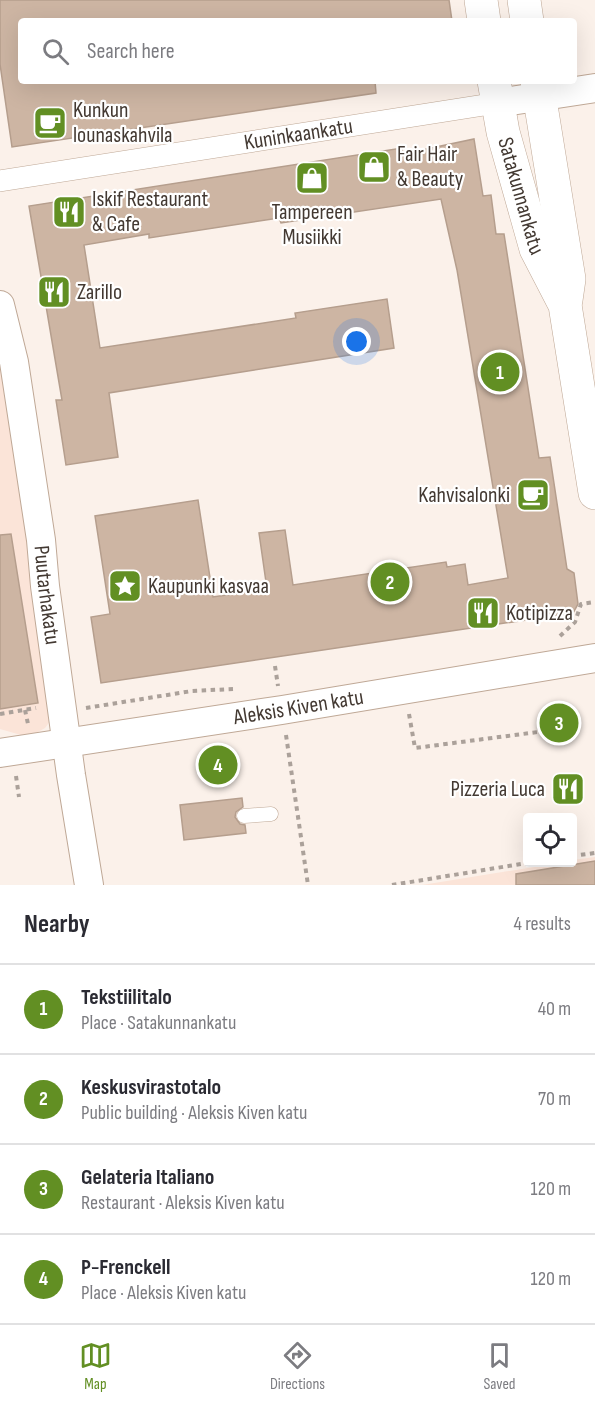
<!DOCTYPE html>
<html lang="en">
<head>
<meta charset="utf-8">
<style>
	:root { --surface:#fff; --page:#f7f7f7; --text:#2b2b33; --muted:#7c7c81; --line:#e1e1e2; --accent:#628f23 }
	body { margin:0; font-family:"Sofia Sans Condensed",sans-serif; background:var(--page); color:var(--text) }
	.controls { position:absolute; right:18px; bottom:18px; display:grid; overflow:hidden; border-radius:6px; box-shadow:0 6px 24px #0002 }
	.controls button { width:54px; height:54px; display:grid; place-items:center; padding:0; border:0; border-bottom:2px solid var(--line); background:var(--surface); color:var(--text); font:30px sans-serif }
	.you { position:absolute; left:357px; top:342px; width:21px; height:21px; margin:-15px; border:4px solid #fff; border-radius:50%; background:#1a73e8; box-shadow:0 0 0 9px #1a73e833 }
	.badge { display:grid; place-items:center; width:39px; height:39px; border-radius:50%; background:var(--accent); color:#fff; font-size:20px; font-weight:700 }
	.pin { position:absolute; translate:-50% -50%; border:3px solid #fff; box-shadow:0 2px 6px #0006 }
	.list { margin:0; padding:0; list-style:none }
	h2 { display:flex; justify-content:space-between; align-items:center; height:78px; margin:0; padding:0 24px; font-size:26px }
	h2 small { font-size:20px; font-weight:400; color:var(--muted) }
	.list li { display:grid; grid-template-columns:39px 1fr auto; gap:18px; align-items:center; box-sizing:border-box; height:90px; padding:0 24px; border-top:2px solid var(--line) }
	.list b { display:block; font-size:22px; white-space:nowrap }
	.list p { margin:0; font-size:20px; white-space:nowrap; color:var(--muted) }
	.list em { font-size:20px; font-style:normal; color:var(--muted) }
	.icon { flex:none; width:33px; height:33px; fill:none; stroke:currentColor; stroke-width:2; stroke-linecap:round; stroke-linejoin:round }
	.map { position:relative; flex:none; width:595px; height:885px; overflow:hidden }
	.search { position:absolute; background:var(--surface); box-shadow:0 6px 24px #0002; left:18px; right:18px; top:18px; height:66px; display:flex; align-items:center; gap:15px; box-sizing:border-box; padding:0 21px; border-radius:6px; color:var(--muted); font-size:22px }
	.sheet { height:438px; background:var(--surface) }
	nav { display:flex; justify-content:space-around; align-items:center; box-sizing:border-box; height:84px; border-top:2px solid var(--line); background:var(--surface); font-size:16px; color:var(--muted) }
	nav a { display:grid; justify-items:center; gap:3px }
	nav .on { color:var(--accent) }
	.map>svg:first-child { display:block }
	.commercial { fill:#fbe4d8 }
	.building { fill:#cdb5a3; stroke:#b59e8d; stroke-width:1.5 }
	.lines { fill:none; stroke-linecap:round; stroke-linejoin:round }
	.service-casing { stroke:#bfa896; stroke-width:15 }
	.pedestrian-casing { stroke:#bfa896; stroke-width:22 }
	.minor-casing { stroke:#bfa896; stroke-width:30 }
	.secondary-casing { stroke:#bfa896; stroke-width:34 }
	.path { stroke:#aba19a; stroke-width:4; stroke-dasharray:4.5 4.5; stroke-linecap:butt }
	.service { stroke:#fff; stroke-width:14 }
	.pedestrian { stroke:#fff; stroke-width:21 }
	.minor { stroke:#fff; stroke-width:28 }
	.secondary { stroke:#fff; stroke-width:33 }
	.labels { text-anchor:middle; dominant-baseline:central; stroke-width:4.5; stroke-linejoin:round; paint-order:stroke }
	.poi-label { font-size:22px; fill:#433932; stroke:#fff; text-anchor:start }
	.street-label { font-size:22px; fill:#433932; stroke:#fff }
</style>
</head>
<body>
<div class="map">
<svg width="595" height="885" viewBox="0 0 595 885">
	<rect width="100%" height="100%" fill="#fbf1ea"/>
	<g class="commercial">
		<polygon points="0,361 32,531 27,549 53,710 51,720 45,728 36,733 21,735 0,729"/>
		<polygon points="595,857 595,885 422,885 559,863 572,862 573,860"/>
	</g>
	<g class="building">
		<polygon points="0,0 449,0 452,21 21,21 21,81 375,81 376,93 12,147 0,64"/>
		<polygon points="474,139 483,196 491,195 496,234 504,234 539,458 550,457 567,569 574,573 578,604 573,613 101,683 91,617 110,614 95,516 198,500 213,597 267,589 259,533 285,530 293,585 446,562 447,567 465,564 468,585 508,578 457,270 441,199 281,223 279,218 149,238 149,234 84,245 100,348 296,318 295,313 387,299 394,348 109,393 118,457 66,465 56,400 62,400 29,206 402,148 403,154"/>
		<polygon points="11,534 38,703 0,709 0,535"/>
		<polygon points="215,754 222,754 228,762 227,769 218,779 207,767 209,757"/>
		<polygon points="242,798 243,807 236,812 235,817 240,824 245,825 246,833 184,840 180,805"/>
		<polygon points="595,861 595,885 516,885 516,874"/>
	</g>
	<g class="lines">
		<defs>
			<polyline id="service" points="244,816 271,814"/>
			<g id="pedestrian">
				<path id="s1" d="M0,181L497,103"/>
			</g>
			<g id="minor">
				<polyline points="497,103 595,88"/>
				<path id="s2" d="M0,305L14,362L41,540L45,586L71,775L89,885"/>
				<path id="s3" d="M0,753L282,710L595,658"/>
			</g>
			<g id="secondary">
				<polyline points="481,0 484,21"/>
				<polyline points="524,0 527,21"/>
				<path id="s4" d="M494,81L503,132L536,249L565,305L595,493"/>
				<polyline points="537,81 569,279 566,300"/>
			</g>
		</defs>
		<use href="#service" class="service-casing"/>
		<use href="#pedestrian" class="pedestrian-casing"/>
		<use href="#minor" class="minor-casing"/>
		<use href="#secondary" class="secondary-casing"/>
		<g class="path">
			<polyline points="560,636 575,622 581,604 595,602"/>
			<polyline points="275,666 278,686"/>
			<polyline points="86,708 192,691 233,689"/>
			<polyline points="25,710 28,724"/>
			<polyline points="0,714 36,708"/>
			<polyline points="409,714 415,748 561,729"/>
			<polyline points="286,735 308,885"/>
			<polyline points="16,776 19,797"/>
			<polyline points="572,856 595,853"/>
			<polyline points="571,862 571,865"/>
			<polyline points="392,885 533,862"/>
		</g>
		<use href="#service" class="service"/>
		<use href="#pedestrian" class="pedestrian"/>
		<use href="#minor" class="minor"/>
		<use href="#secondary" class="secondary"/>
	</g>
	<defs>
		<symbol id="cafe-square" viewBox="-11 -11 22 22"><rect x="-9" y="-9" width="18" height="18" rx="4" fill="#628f23" stroke="#fff"/><path d="M-5.5-4.5H6V0H3Q3 3.5 0 3.5H-2.5Q-5.5 3.5-5.5 0ZM3-3.2v2h1.7v-2ZM-6 4.5H4V6H-6Z" fill="#fff"/></symbol>
		<symbol id="shop-square" viewBox="-11 -11 22 22"><rect x="-9" y="-9" width="18" height="18" rx="4" fill="#628f23" stroke="#fff"/><path d="M-5-2.5h2.3a2.7 3.5 0 0 1 5.4 0H5L5.5 6h-11ZM-1.5-2.5h3a1.5 2.3 0 0 0-3 0Z" fill="#fff"/></symbol>
		<symbol id="restaurant-square" viewBox="-11 -11 22 22"><rect x="-9" y="-9" width="18" height="18" rx="4" fill="#628f23" stroke="#fff"/><path d="M-5-6h1v4h1v-4h1v4h1v-4h1v5L-1.5 .5V6h-2V.5L-5-1ZM5-6V6H3V1.5H1.5Q1.5-4 5-6Z" fill="#fff"/></symbol>
		<symbol id="sight-square" viewBox="-11 -11 22 22"><rect x="-9" y="-9" width="18" height="18" rx="4" fill="#628f23" stroke="#fff"/><path d="M0-6L1.8-2.2L6-1.7L2.9 1.2L3.7 5.4L0 3.3L-3.7 5.4L-2.9 1.2L-6-1.7L-1.8-2.2Z" fill="#fff"/></symbol>
	</defs>
	<g fill-rule="evenodd">
		<use href="#cafe-square" x="31" y="104" width="38" height="38"/>
		<use href="#shop-square" x="355" y="148" width="38" height="38"/>
		<use href="#shop-square" x="293" y="159" width="38" height="38"/>
		<use href="#restaurant-square" x="50" y="193" width="38" height="38"/>
		<use href="#restaurant-square" x="35" y="273" width="38" height="38"/>
		<use href="#cafe-square" x="514" y="476" width="38" height="38"/>
		<use href="#sight-square" x="106" y="567" width="38" height="38"/>
		<use href="#restaurant-square" x="464" y="594" width="38" height="38"/>
		<use href="#restaurant-square" x="549" y="770" width="38" height="38"/>
	</g>
	<g class="labels">
		<g class="poi-label">
			<text x="73" y="110">Kunkun<tspan x="73" dy="25">lounaskahvila</tspan></text>
			<text x="397" y="154">Fair Hair<tspan x="397" dy="25">&amp; Beauty</tspan></text>
			<text x="92" y="199">Iskif Restaurant<tspan x="92" dy="25">&amp; Cafe</tspan></text>
			<text x="312" y="212" text-anchor="middle">Tampereen<tspan x="312" dy="25">Musiikki</tspan></text>
			<text x="77" y="292">Zarillo</text>
			<text x="510" y="495" text-anchor="end">Kahvisalonki</text>
			<text x="148" y="586">Kaupunki kasvaa</text>
			<text x="506" y="613">Kotipizza</text>
			<text x="545" y="789" text-anchor="end">Pizzeria Luca</text>
		</g>
		<g class="street-label">
			<text stroke="none"><textPath href="#s1" startOffset="302">Kuninkaankatu</textPath></text>
			<text stroke="none"><textPath href="#s4" startOffset="118">Satakunnankatu</textPath></text>
			<text stroke="none"><textPath href="#s2" startOffset="294">Puutarhakatu</textPath></text>
			<text stroke="none"><textPath href="#s3" startOffset="302">Aleksis Kiven katu</textPath></text>
		</g>
	</g>
</svg>
<div class="controls">
<button><svg class="icon" aria-label="locate" viewBox="0 0 24 24"><circle cx="12" cy="12" r="6"/><path d="M12 2v4M12 18v4M2 12h4M18 12h4"/></svg></button>
</div>
<div class="you"></div>
<div class="pin badge" style="left:500px;top:372px">1</div>
<div class="pin badge" style="left:390px;top:582px">2</div>
<div class="pin badge" style="left:559px;top:723px">3</div>
<div class="pin badge" style="left:218px;top:765px">4</div>
<div class="search"><svg class="icon" aria-label="search" viewBox="0 0 24 24"><circle cx="10" cy="10" r="6"/><path d="M15 15l6 6"/></svg>Search here</div>
</div>
<section class="sheet">
<h2>Nearby<small>4 results</small></h2>
<ul class="list">
<li><span class="badge">1</span><div><b>Tekstiilitalo</b><p>Place · Satakunnankatu</p></div><em>40 m</em></li>
<li><span class="badge">2</span><div><b>Keskusvirastotalo</b><p>Public building · Aleksis Kiven katu</p></div><em>70 m</em></li>
<li><span class="badge">3</span><div><b>Gelateria Italiano</b><p>Restaurant · Aleksis Kiven katu</p></div><em>120 m</em></li>
<li><span class="badge">4</span><div><b>P-Frenckell</b><p>Place · Aleksis Kiven katu</p></div><em>120 m</em></li>
</ul>
</section>
<nav>
<a class="on"><svg class="icon" aria-label="map" viewBox="0 0 24 24"><path d="M3 6l6-2 6 2 6-2v14l-6 2-6-2-6 2zM9 4v14M15 6v14"/></svg>Map</a>
<a><svg class="icon" aria-label="directions" viewBox="0 0 24 24"><path d="M12 3l9 9-9 9-9-9zM9 14v-3h6M13 9l2 2-2 2"/></svg>Directions</a>
<a><svg class="icon" aria-label="saved" viewBox="0 0 24 24"><path d="M7 4h10v16l-5-4-5 4z"/></svg>Saved</a>
</nav>
</body>
</html>
